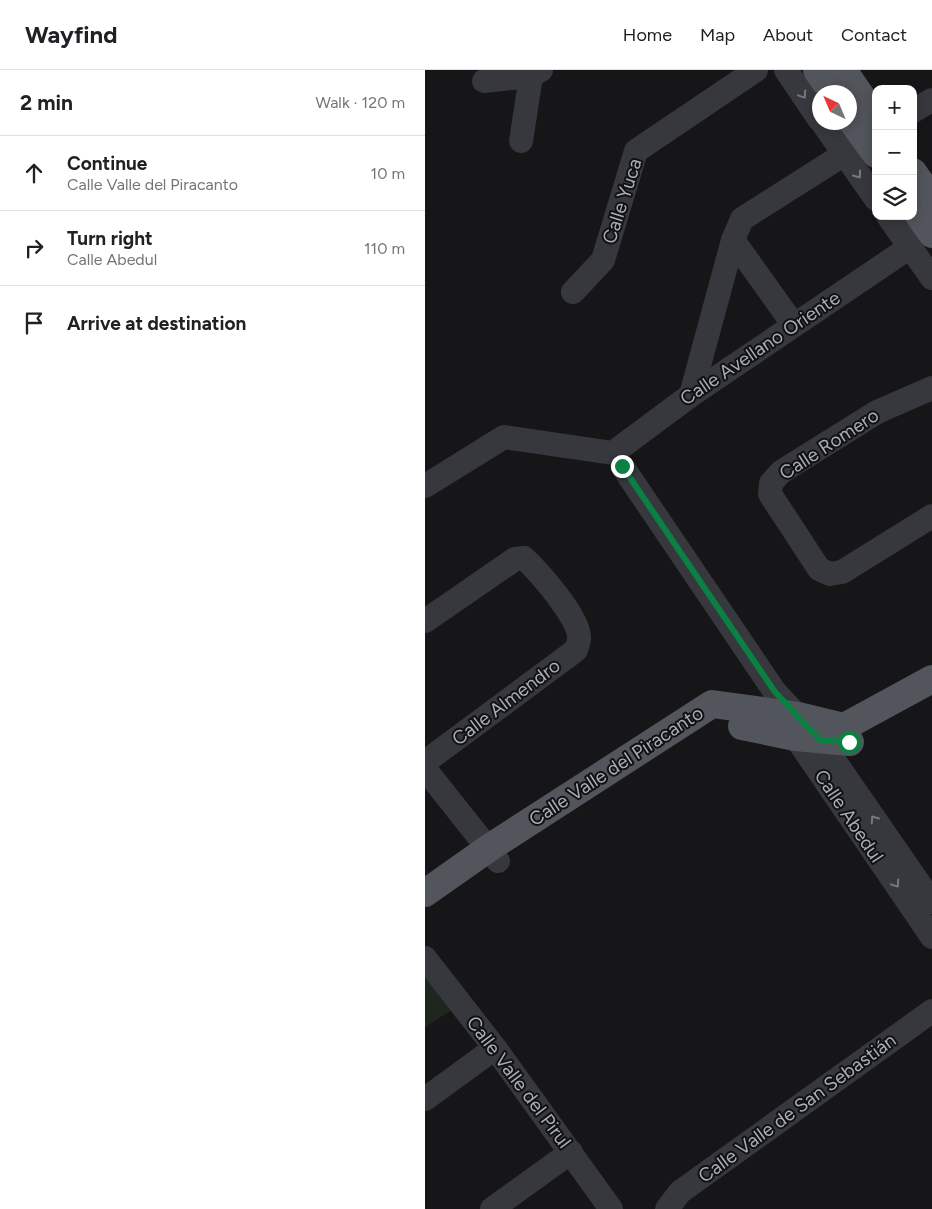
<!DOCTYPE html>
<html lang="en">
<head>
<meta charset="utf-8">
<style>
	:root { --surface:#fff; --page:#f2f2f2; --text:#202124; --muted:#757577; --line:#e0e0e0 }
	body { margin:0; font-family:Figtree,sans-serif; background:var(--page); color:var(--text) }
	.controls { position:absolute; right:15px; top:15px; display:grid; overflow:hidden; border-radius:10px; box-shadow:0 2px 12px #0003 }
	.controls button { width:45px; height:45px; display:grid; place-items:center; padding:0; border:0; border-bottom:1px solid var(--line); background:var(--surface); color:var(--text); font:25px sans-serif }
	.compass { position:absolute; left:387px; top:15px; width:45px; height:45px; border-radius:50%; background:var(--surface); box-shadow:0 2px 12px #0003; rotate:316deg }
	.stop { position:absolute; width:15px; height:15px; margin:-11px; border:4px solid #0b8043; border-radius:50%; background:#fff }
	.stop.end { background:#0b8043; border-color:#fff; box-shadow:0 1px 5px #0008 }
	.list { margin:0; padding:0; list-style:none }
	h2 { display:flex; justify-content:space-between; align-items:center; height:65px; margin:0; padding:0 20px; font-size:21px }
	h2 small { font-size:16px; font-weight:400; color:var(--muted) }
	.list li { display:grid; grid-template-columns:32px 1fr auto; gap:15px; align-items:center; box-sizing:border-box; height:75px; padding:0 20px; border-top:1px solid var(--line) }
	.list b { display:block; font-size:19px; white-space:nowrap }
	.list p { margin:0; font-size:16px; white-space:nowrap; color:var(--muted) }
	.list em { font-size:16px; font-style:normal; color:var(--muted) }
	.icon { flex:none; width:28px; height:28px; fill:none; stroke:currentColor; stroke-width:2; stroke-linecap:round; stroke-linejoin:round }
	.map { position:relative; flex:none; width:507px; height:1139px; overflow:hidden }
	header { display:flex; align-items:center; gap:30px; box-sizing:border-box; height:70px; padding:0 25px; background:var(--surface); border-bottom:1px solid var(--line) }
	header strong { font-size:24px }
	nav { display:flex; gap:28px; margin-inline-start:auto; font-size:18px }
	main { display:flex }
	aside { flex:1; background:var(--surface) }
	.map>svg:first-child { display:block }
	.green { fill:#1e261f }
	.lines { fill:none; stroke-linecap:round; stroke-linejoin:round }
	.minor { stroke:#37383d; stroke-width:24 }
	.major { stroke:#53555c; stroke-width:28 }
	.oneway { stroke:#757881 }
	.route { stroke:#0b8043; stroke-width:6 }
	.labels { text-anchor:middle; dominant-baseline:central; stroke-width:4; stroke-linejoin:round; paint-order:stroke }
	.street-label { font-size:19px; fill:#a8adb8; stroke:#111113 }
</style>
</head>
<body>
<header>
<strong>Wayfind</strong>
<nav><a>Home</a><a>Map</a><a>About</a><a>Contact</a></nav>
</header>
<main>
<aside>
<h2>2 min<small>Walk · 120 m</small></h2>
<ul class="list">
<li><svg class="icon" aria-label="ahead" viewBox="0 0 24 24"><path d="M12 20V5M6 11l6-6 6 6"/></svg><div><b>Continue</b><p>Calle Valle del Piracanto</p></div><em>10 m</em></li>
<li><svg class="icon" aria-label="right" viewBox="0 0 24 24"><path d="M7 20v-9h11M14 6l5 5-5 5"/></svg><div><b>Turn right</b><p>Calle Abedul</p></div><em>110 m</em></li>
<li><svg class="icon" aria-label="arrive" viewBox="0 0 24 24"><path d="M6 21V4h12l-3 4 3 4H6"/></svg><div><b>Arrive at destination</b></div></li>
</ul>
</aside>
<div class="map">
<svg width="507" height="1139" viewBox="0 0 507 1139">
	<rect width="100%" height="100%" fill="#161618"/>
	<polygon class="green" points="0,888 36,934 0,957"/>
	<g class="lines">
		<g class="minor">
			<polyline points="361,0 394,49"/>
			<polyline points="59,11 106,6 116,0"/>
			<polyline points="488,41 507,30"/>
			<polyline points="397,52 451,129"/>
			<polyline points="96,71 106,6"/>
			<polyline points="463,146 507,208"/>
			<polyline points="308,170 368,254"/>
			<polyline points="148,222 178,190 211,81 331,0"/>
			<polyline points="507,318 452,342 356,402 346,413 345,424 394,499 405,504 417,502 507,446"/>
			<polyline points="266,325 308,170 317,149 451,64"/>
			<polyline points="197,396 350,622 395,670 507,832"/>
			<polyline points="0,416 79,367 188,383 266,325 485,177"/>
			<path d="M0,551L90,489L99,488C113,501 156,549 154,569C154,572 152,577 151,580L0,692"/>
			<polyline points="363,656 507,867"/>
			<polyline points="0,699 73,791"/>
			<polyline points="0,888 70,978 186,1139"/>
			<polyline points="0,1029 70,978"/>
			<polyline points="67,1139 146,1082"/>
			<polyline points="242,1139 255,1122 507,941"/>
		</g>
		<g class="major">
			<polyline points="392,0 407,22"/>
			<polyline points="418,0 451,48"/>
			<polyline points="424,47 451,84"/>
			<polyline points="488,102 507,129"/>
			<polyline points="488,137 507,164"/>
			<polyline points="317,656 370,667 425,672"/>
			<polyline points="0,823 64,778 287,634 374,646 419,657 507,609"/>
		</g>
	</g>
	<defs><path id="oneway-chevron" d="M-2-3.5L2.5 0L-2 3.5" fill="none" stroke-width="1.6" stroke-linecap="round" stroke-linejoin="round" transform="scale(1.25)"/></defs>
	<g class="oneway">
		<use href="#oneway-chevron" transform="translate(378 25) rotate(56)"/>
		<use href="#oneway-chevron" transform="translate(433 105) rotate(54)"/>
		<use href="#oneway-chevron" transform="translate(449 749) rotate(-125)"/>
		<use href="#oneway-chevron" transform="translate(471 814) rotate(56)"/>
	</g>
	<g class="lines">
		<polyline class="route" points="197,396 350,622 395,670 424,672"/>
	</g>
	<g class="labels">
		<g class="street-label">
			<text transform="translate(197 131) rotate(-72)">Calle Yuca</text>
			<text transform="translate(335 278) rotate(-34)">Calle Avellano Oriente</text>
			<text transform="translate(404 374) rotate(-33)">Calle Romero</text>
			<text transform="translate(81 632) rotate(-37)">Calle Almendro</text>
			<text transform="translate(191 696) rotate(-33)">Calle Valle del Piracanto</text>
			<text transform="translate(424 746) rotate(56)">Calle Abedul</text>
			<text transform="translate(94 1012) rotate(53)">Calle Valle del Pirul</text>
			<text transform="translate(372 1038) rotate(-36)">Calle Valle de San Sebastián</text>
		</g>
	</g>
</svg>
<div class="controls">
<button>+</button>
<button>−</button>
<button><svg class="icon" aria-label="layers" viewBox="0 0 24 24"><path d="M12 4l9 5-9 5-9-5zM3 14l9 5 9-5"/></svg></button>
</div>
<svg class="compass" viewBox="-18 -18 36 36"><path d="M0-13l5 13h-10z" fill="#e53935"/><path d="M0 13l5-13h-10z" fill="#757577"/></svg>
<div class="stop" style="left:424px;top:672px"></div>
<div class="stop end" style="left:197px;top:396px"></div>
</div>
</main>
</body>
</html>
